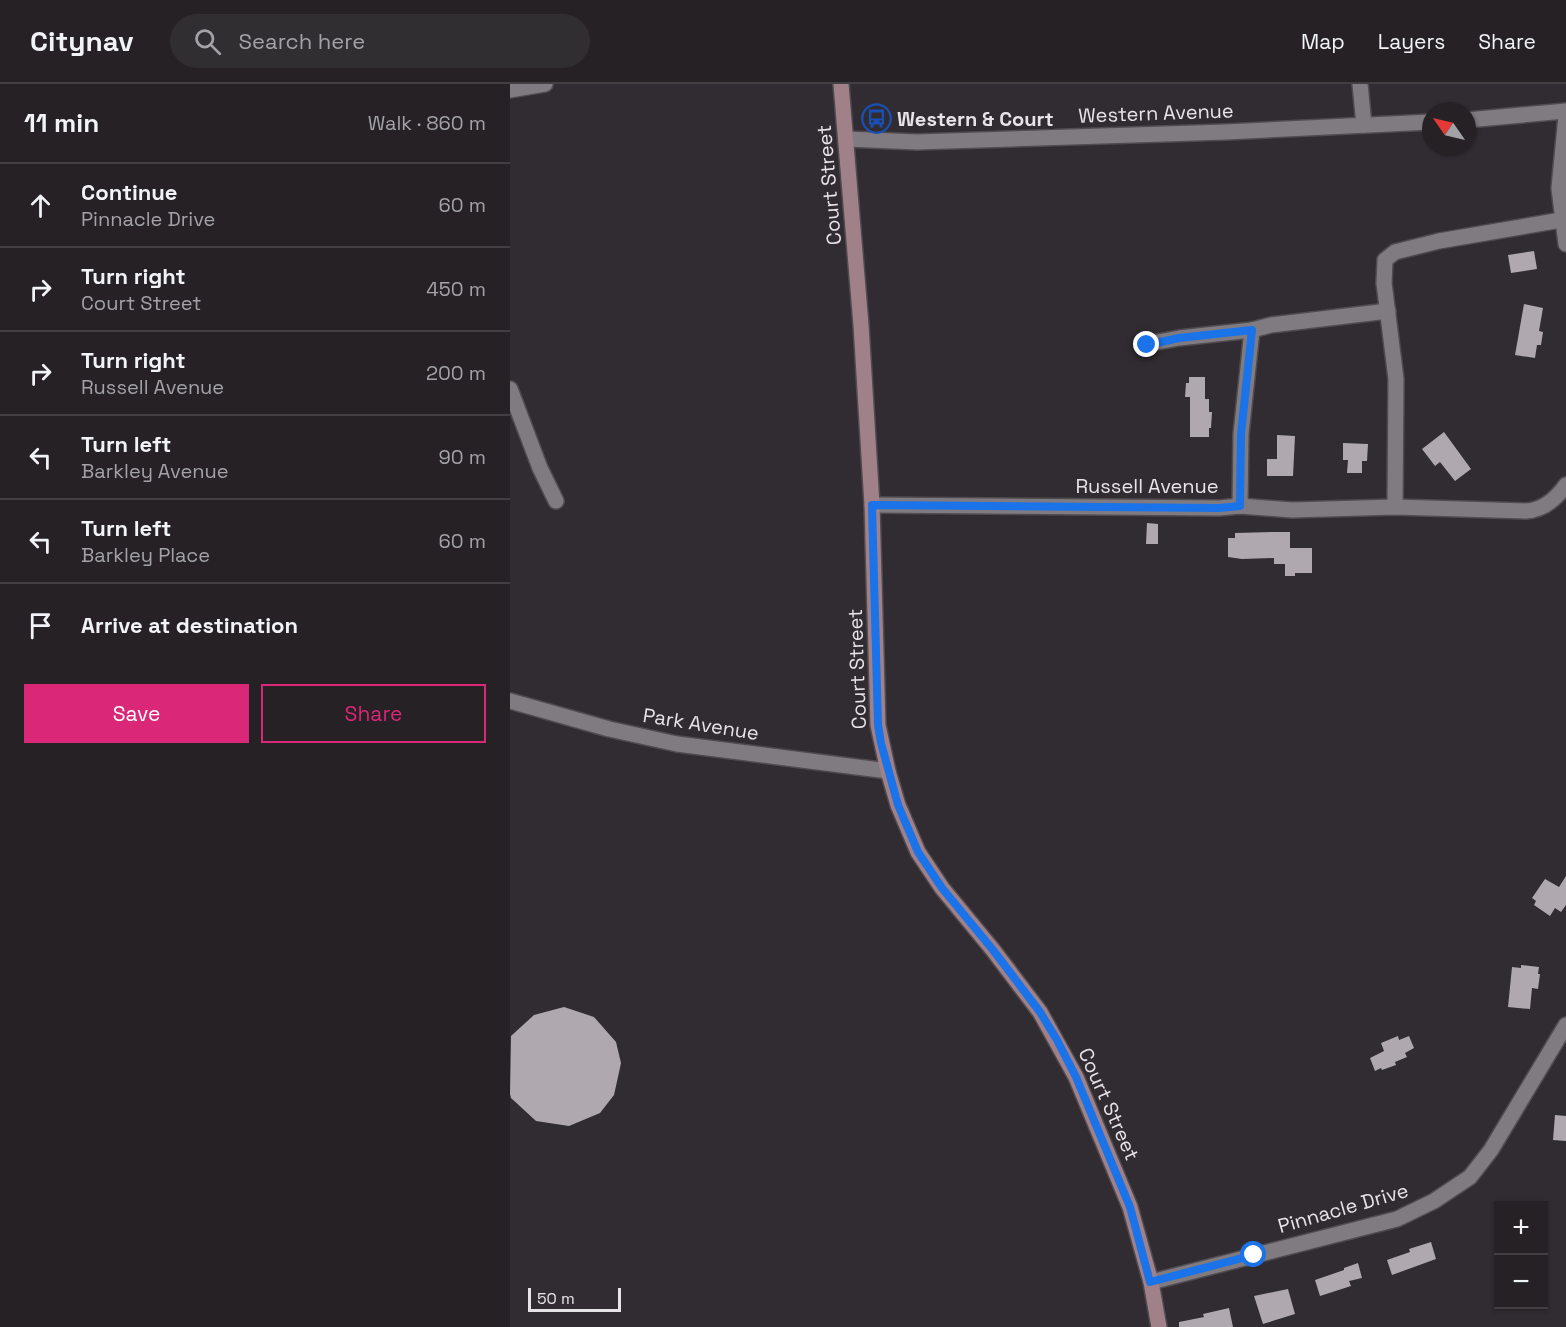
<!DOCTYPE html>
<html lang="en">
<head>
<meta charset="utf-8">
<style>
	:root { --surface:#252125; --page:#312e32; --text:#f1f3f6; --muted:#a3a3a7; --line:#423e42; --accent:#db2777 }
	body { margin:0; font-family:"Space Grotesk",sans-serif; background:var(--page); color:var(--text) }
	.controls { position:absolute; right:18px; bottom:18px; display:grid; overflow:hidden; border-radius:0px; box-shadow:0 2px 4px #0004 }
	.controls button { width:54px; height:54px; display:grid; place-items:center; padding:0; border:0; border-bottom:2px solid var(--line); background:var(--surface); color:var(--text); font:30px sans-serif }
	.compass { position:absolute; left:912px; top:18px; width:54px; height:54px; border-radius:50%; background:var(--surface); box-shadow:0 2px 4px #0004; rotate:304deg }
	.scale { position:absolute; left:18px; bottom:15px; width:93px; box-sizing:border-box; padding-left:6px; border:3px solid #e7e4e8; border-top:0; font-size:16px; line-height:21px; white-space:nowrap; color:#e7e4e8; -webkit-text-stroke:4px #312c31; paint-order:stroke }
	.stop { position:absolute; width:18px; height:18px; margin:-14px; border:4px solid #1a73e8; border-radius:50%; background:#fff }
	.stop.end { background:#1a73e8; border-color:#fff; box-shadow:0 2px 6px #0008 }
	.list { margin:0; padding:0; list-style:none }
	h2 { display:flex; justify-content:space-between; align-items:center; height:78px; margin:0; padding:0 24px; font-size:26px }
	h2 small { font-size:20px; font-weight:400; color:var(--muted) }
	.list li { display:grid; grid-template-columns:39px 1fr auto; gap:18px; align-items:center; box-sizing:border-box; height:84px; padding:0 24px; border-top:2px solid var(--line) }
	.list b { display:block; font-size:22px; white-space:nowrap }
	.list p { margin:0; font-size:20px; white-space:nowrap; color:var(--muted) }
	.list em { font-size:20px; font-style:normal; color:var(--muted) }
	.actions { display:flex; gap:12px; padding:18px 24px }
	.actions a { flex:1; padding:14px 0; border:2px solid var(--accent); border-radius:0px; text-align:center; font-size:21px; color:var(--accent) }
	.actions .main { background:var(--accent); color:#fff }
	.icon { flex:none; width:33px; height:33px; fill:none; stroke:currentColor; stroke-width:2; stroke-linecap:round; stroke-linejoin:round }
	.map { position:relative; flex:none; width:1056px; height:1243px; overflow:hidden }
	header { display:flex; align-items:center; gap:36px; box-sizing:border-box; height:84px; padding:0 30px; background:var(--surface); border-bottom:2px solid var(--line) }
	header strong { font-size:28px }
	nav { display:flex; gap:33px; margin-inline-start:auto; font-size:21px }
	.search { width:420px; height:54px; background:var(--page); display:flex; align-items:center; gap:15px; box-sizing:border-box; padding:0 21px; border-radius:33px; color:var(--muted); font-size:22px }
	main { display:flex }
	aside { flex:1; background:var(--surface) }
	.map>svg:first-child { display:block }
	.building { fill:#afa9af }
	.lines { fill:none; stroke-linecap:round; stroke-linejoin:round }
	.minor-casing { stroke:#4f4b4f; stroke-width:18 }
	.tertiary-casing { stroke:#4f4b4f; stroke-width:18 }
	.secondary-casing { stroke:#4f4b4f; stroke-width:18 }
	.minor { stroke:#807b81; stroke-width:15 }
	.tertiary { stroke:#807b81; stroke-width:15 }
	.secondary { stroke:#a08089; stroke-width:15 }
	.route { stroke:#1a73e8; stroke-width:8 }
	.labels { text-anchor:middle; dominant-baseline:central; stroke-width:6; stroke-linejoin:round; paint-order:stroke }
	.street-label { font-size:20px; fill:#e7e4e8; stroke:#312c31 }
	.poi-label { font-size:20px; font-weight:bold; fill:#e7e4e8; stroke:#312c31; text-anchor:start }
</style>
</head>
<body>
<header>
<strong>Citynav</strong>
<div class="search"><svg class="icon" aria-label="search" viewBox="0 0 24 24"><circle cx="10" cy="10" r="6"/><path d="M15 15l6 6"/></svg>Search here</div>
<nav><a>Map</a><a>Layers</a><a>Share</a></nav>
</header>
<main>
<aside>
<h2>11 min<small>Walk · 860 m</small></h2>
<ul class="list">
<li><svg class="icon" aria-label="ahead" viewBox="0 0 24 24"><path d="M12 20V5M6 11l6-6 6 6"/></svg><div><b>Continue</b><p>Pinnacle Drive</p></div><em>60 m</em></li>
<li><svg class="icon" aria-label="right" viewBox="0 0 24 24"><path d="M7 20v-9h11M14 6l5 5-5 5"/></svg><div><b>Turn right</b><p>Court Street</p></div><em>450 m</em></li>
<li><svg class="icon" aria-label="right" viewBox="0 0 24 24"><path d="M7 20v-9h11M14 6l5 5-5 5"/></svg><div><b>Turn right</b><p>Russell Avenue</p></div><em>200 m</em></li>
<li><svg class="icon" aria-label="left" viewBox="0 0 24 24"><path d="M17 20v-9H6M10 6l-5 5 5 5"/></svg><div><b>Turn left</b><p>Barkley Avenue</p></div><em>90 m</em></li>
<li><svg class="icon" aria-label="left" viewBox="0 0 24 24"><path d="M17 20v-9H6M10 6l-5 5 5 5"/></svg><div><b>Turn left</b><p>Barkley Place</p></div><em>60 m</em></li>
<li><svg class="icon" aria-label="arrive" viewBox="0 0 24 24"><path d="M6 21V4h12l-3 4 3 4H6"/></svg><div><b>Arrive at destination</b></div></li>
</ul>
<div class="actions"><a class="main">Save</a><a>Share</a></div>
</aside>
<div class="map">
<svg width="1056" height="1243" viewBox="0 0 1056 1243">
	<rect width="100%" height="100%" fill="#312c31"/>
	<g class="building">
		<polygon points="1024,167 1027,185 1001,189 998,171"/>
		<polygon points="1014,220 1033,224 1029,247 1033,248 1031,261 1027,261 1025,274 1005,271"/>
		<polygon points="679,293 695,293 695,315 699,315 699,328 702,328 701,344 699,344 699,353 680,353 680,313 675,313 676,299 679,299"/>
		<polygon points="934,348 961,385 945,397 930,378 925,382 912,365"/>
		<polygon points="767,351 785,352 783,392 757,392 757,375 767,375"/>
		<polygon points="833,359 858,360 857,377 852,377 852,389 837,389 838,376 833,376"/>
		<polygon points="637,439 648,440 648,460 636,460"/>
		<polygon points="764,448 780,448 780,464 802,464 802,489 785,489 785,492 775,492 775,480 764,480 764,474 732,475 718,473 718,454 725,454 725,449"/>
		<polygon points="1056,792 1056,821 1051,828 1045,824 1040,832 1024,821 1026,817 1022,814 1035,795 1049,803"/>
		<polygon points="1011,881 1029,883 1028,890 1030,890 1028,905 1022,904 1020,925 998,923 1002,883 1011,884"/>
		<polygon points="54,923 84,933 106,958 111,979 104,1011 90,1029 59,1042 26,1037 1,1014 0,1010 1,952 24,931"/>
		<polygon points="888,952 889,956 899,952 904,964 895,969 897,973 885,978 886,981 872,986 871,984 865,987 860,974 874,967 871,959"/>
		<polygon points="1045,1031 1056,1032 1056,1057 1043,1056"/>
		<polygon points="921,1158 926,1175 882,1191 877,1176 900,1168 899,1165"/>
		<polygon points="848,1179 852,1194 839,1197 841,1202 810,1212 805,1196 834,1186 834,1184"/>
		<polygon points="778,1205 785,1230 753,1240 744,1212"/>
		<polygon points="719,1224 723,1243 669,1243 669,1238 694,1233 693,1230"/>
	</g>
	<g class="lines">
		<defs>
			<g id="minor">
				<polyline points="850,0 854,41"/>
				<polyline points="0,6 35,0"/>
				<polyline points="1056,32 1049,104 1056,160"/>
				<polyline points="637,260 669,254 742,246"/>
				<polyline points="0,305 30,384 46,417"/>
				<path d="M362,421L709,424L730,422L782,426L885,423L1016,427C1034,426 1046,415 1056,401"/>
				<polyline points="730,422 731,350 742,246 761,241 878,227"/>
				<polyline points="885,423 886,295 874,199 875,176 885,168 929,157 1051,136"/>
				<polyline points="641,1198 887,1135 924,1117 960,1093 981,1066 1056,941"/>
			</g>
			<g id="tertiary">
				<polyline points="957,36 1056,27"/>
				<polyline points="336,55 407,58 716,48 921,38"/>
				<polyline points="0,617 99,645 167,660 378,687"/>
			</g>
			<polyline id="secondary" points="331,0 351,241 362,421 368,641 378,687 388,721 408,768 432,804 483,866 530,928 566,993 620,1123 641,1198 649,1243"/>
		</defs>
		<use href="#minor" class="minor-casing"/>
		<use href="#tertiary" class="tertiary-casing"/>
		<use href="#secondary" class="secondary-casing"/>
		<use href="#minor" class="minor"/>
		<use href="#tertiary" class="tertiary"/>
		<use href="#secondary" class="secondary"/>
	</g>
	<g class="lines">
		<polyline class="route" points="637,261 669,254 742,246 731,350 730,422 709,424 362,421 368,641 371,659 388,721 408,768 432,804 483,866 530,928 547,956 566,993 620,1123 640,1198 744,1171"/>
	</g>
	<defs>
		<symbol id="bus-ring" viewBox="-11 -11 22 22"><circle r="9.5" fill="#312c31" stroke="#1a4fb4" stroke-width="1.5"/><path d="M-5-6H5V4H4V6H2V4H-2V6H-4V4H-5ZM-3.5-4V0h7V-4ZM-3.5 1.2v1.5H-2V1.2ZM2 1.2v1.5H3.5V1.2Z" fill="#1a4fb4"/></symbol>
	</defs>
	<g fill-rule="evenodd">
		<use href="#bus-ring" x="350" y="18" width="33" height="33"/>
	</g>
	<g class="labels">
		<g class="street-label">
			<text transform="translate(646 29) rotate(-2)">Western Avenue</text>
			<text transform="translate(319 101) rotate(-95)">Court Street</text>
			<text x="637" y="402">Russell Avenue</text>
			<text transform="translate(347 585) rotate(-92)">Court Street</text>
			<text transform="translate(191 640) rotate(9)">Park Avenue</text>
			<text transform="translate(599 1020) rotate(66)">Court Street</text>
			<text transform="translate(833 1124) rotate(-16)">Pinnacle Drive</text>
		</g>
		<g class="poi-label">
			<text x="387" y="35">Western &amp; Court</text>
		</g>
	</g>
</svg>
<div class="controls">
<button>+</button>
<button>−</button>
</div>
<svg class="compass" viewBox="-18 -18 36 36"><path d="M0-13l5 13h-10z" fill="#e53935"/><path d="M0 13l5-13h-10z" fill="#a3a3a7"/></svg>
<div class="scale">50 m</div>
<div class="stop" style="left:744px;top:1171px"></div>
<div class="stop end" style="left:637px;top:261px"></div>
</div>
</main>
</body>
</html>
